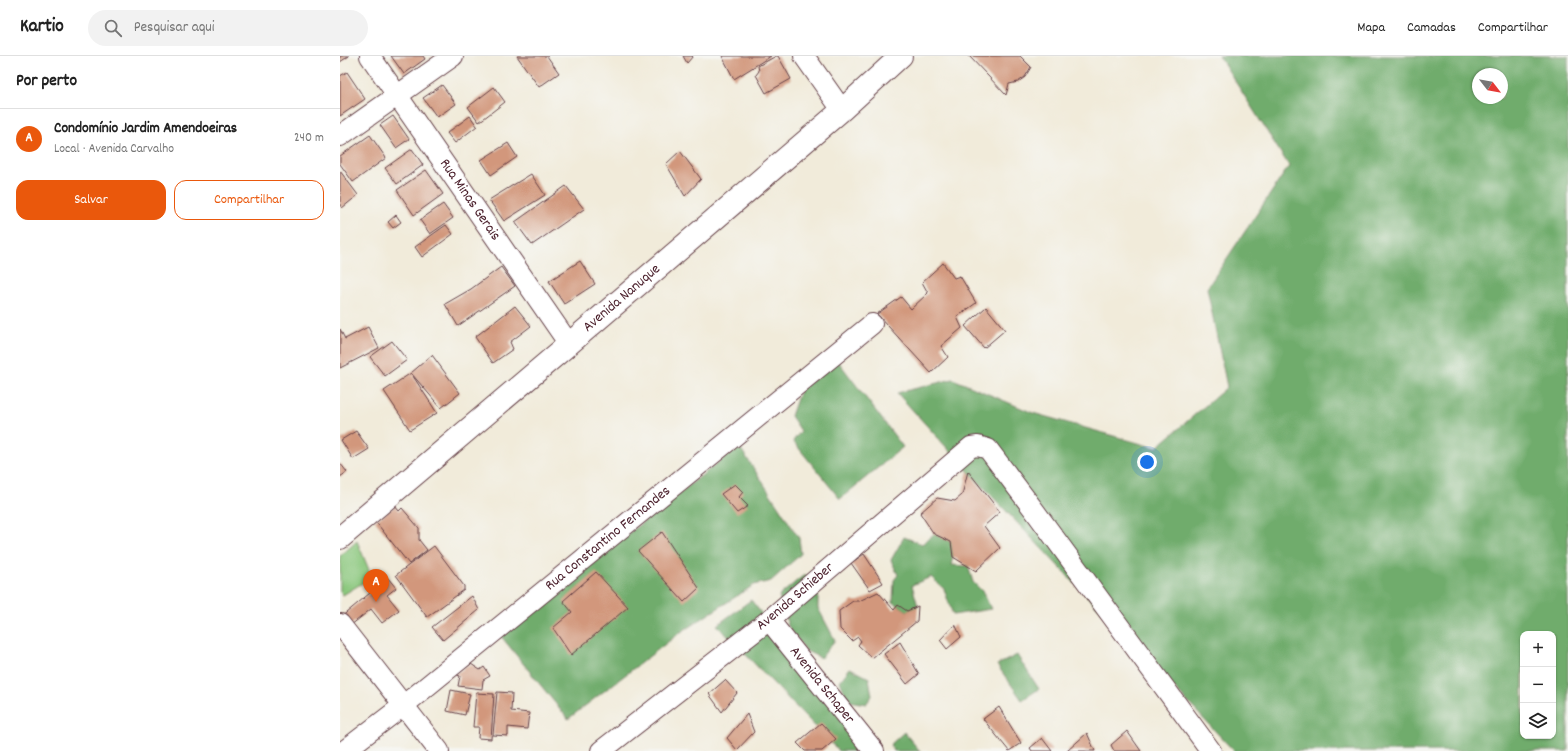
<!DOCTYPE html>
<html lang="pt">
<head>
<meta charset="utf-8">
<style>
	:root { --surface:#fff; --page:#f2f2f2; --text:#222; --muted:#767676; --line:#e0e0e0; --accent:#ea580c }
	body { margin:0; font-family:Dekko,sans-serif; background:var(--page); color:var(--text) }
	.controls { position:absolute; right:12px; bottom:12px; display:grid; overflow:hidden; border-radius:8px; box-shadow:0 1px 3px #0004 }
	.controls button { width:36px; height:36px; display:grid; place-items:center; padding:0; border:0; border-bottom:1px solid var(--line); background:var(--surface); color:var(--text); font:20px sans-serif }
	.compass { position:absolute; left:1132px; top:12px; width:36px; height:36px; border-radius:50%; background:var(--surface); box-shadow:0 1px 3px #0004; rotate:121deg }
	.you { position:absolute; left:807px; top:406px; width:14px; height:14px; margin:-10px; border:3px solid #fff; border-radius:50%; background:#1a73e8; box-shadow:0 0 0 6px #1a73e833 }
	.badge { display:grid; place-items:center; width:26px; height:26px; border-radius:50%; background:var(--accent); color:#fff; font-size:13px; font-weight:700 }
	.pin { position:absolute; translate:-50% -33px; filter:drop-shadow(0 1px 2px #0008) }
	.pin::after { content:''; position:absolute; top:21px; width:14px; height:12px; background:inherit; clip-path:polygon(0 0,100% 0,50% 100%) }
	.list { margin:0; padding:0; list-style:none }
	h2 { display:flex; justify-content:space-between; align-items:center; height:52px; margin:0; padding:0 16px; font-size:17px }
	h2 small { font-size:13px; font-weight:400; color:var(--muted) }
	.list li { display:grid; grid-template-columns:26px 1fr auto; gap:12px; align-items:center; box-sizing:border-box; height:60px; padding:0 16px; border-top:1px solid var(--line) }
	.list b { display:block; font-size:15px; white-space:nowrap }
	.list p { margin:0; font-size:13px; white-space:nowrap; color:var(--muted) }
	.list em { font-size:13px; font-style:normal; color:var(--muted) }
	.actions { display:flex; gap:8px; padding:12px 16px }
	.actions a { flex:1; padding:9px 0; border:1px solid var(--accent); border-radius:12px; text-align:center; font-size:14px; color:var(--accent) }
	.actions .main { background:var(--accent); color:#fff }
	.icon { flex:none; width:22px; height:22px; fill:none; stroke:currentColor; stroke-width:2; stroke-linecap:round; stroke-linejoin:round }
	.map { position:relative; flex:none; width:1228px; height:695px; overflow:hidden }
	header { display:flex; align-items:center; gap:24px; box-sizing:border-box; height:56px; padding:0 20px; background:var(--surface); border-bottom:1px solid var(--line) }
	header strong { font-size:19px }
	nav { display:flex; gap:22px; margin-inline-start:auto; font-size:14px }
	.search { width:280px; height:36px; background:var(--page); display:flex; align-items:center; gap:10px; box-sizing:border-box; padding:0 14px; border-radius:22px; color:var(--muted); font-size:15px }
	main { display:flex }
	aside { flex:1; background:var(--surface) }
	.map>svg:first-child { display:block }
	.green { fill:#8ac77d; stroke:#6a7354 }
	.forest { fill:#6fac6c; stroke:#5c664c; fill-rule:evenodd }
	.building { fill:#d2977c }
	.lines { fill:none; stroke-linecap:round; stroke-linejoin:round }
	.street-casing { stroke:#633e45; stroke-width:22 }
	.secondary-casing { stroke:#633e45; stroke-width:24 }
	.street { stroke:#fff; stroke-width:20 }
	.secondary { stroke:#fff; stroke-width:22 }
	.labels { text-anchor:middle; dominant-baseline:central; stroke-width:3.5; stroke-linejoin:round; paint-order:stroke }
	.street-label { font-size:15px; fill:#4a1f2b; stroke:#f6f6f2 }
</style>
</head>
<body>
<header>
<strong>Kartio</strong>
<div class="search"><svg class="icon" aria-label="search" viewBox="0 0 24 24"><circle cx="10" cy="10" r="6"/><path d="M15 15l6 6"/></svg>Pesquisar aqui</div>
<nav><a>Mapa</a><a>Camadas</a><a>Compartilhar</a></nav>
</header>
<main>
<aside>
<h2>Por perto<small></small></h2>
<ul class="list">
<li><span class="badge">A</span><div><b>Condomínio Jardim Amendoeiras</b><p>Local · Avenida Carvalho</p></div><em>240 m</em></li>
</ul>
<div class="actions"><a class="main">Salvar</a><a>Compartilhar</a></div>
</aside>
<div class="map">
<svg width="1228" height="695" viewBox="0 0 1228 695">
	<rect width="100%" height="100%" fill="#f6f6f2"/>
	<filter id="ink" filterUnits="userSpaceOnUse"><feTurbulence type="fractalNoise" baseFrequency=".025" numOctaves="2"/><feDisplacementMap in="SourceGraphic" scale="8" xChannelSelector="R" yChannelSelector="G"/><feConvolveMatrix kernelMatrix="1 2 1 2 8 2 1 2 1" color-interpolation-filters="sRGB"/></filter>
	<filter id="wash" filterUnits="userSpaceOnUse"><feTurbulence type="fractalNoise" baseFrequency=".012" numOctaves="4" result="noise"/><feDisplacementMap in="SourceGraphic" scale="16" xChannelSelector="R" yChannelSelector="G"/><feGaussianBlur stdDeviation="0.9" result="paint"/><feColorMatrix in="noise" values="0 0 0 0 0 0 0 0 0 0 0 0 0 0 0 0 0 1.4 0 .05"/><feComposite in="paint" operator="in"/></filter>
	<g filter="url(#wash)">
		<rect width="100%" height="100%" fill="#f1ebda"/>
		<polygon class="green" points="17,485 32,521 3,539 0,536 0,500"/>
		<g class="forest">
			<path d="M879,0H1228V695H894L628,415L557,337L613,323L693,357L816,392L887,331L867,232L949,110ZM1138,18H1162V42H1138ZM1183,578H1213V680H1183Z"/>
			<polygon points="498,305 563,391 500,443 453,385 461,375 451,360 460,334"/>
			<polygon points="399,390 459,482 461,498 431,525 414,529 341,576 228,663 160,579"/>
			<polygon points="594,478 611,486 613,501 611,509 628,510 633,526 643,536 651,553 613,559 604,533 591,521 572,529 578,550 567,555 553,546 554,524 558,519 551,504 564,481 582,488"/>
			<polygon points="465,518 478,535 478,552 495,584 481,602 466,595 448,570 439,540"/>
			<polygon points="411,544 529,695 499,695 377,569"/>
			<polygon points="677,599 699,633 682,644 657,609"/>
			<polygon points="510,612 529,622 532,640 526,648 508,645 500,625"/>
			<polygon points="564,676 580,695 554,695 550,689"/>
		</g>
		<g id="blocks">
			<g class="building">
				<polygon points="0,0 9,0 0,6"/>
				<polygon points="51,0 83,0 85,3 64,18"/>
				<polygon points="177,0 207,0 219,17 199,31"/>
				<polygon points="343,0 353,0 347,7"/>
				<polygon points="382,0 431,0 394,23"/>
				<polygon points="436,0 438,0 451,23 426,37 416,19 419,15 418,10"/>
				<polygon points="629,0 680,0 691,11 685,21 678,26 669,28 666,39"/>
				<polygon points="7,16 25,43 0,60 0,20"/>
				<polygon points="102,29 116,48 97,61 83,42"/>
				<polygon points="154,31 165,46 139,66 128,51"/>
				<polygon points="53,60 69,83 56,92 40,69"/>
				<polygon points="130,60 137,70 115,87 107,77"/>
				<polygon points="30,79 46,102 13,126 0,108 0,100"/>
				<polygon points="168,87 177,101 151,119 141,104"/>
				<polygon points="72,93 83,109 57,128 45,112"/>
				<polygon points="340,95 361,123 345,140 326,108"/>
				<polygon points="86,114 103,138 74,159 57,134"/>
				<polygon points="0,115 18,139 2,152 0,149"/>
				<polygon points="191,118 205,139 164,165 149,144"/>
				<polygon points="226,130 244,153 192,189 175,166"/>
				<polygon points="103,148 113,162 90,178 80,164"/>
				<polygon points="56,159 61,166 53,172 48,166"/>
				<polygon points="106,169 113,178 82,201 75,191"/>
				<polygon points="240,205 255,228 224,248 209,225"/>
				<polygon points="603,207 614,222 620,220 636,247 617,261 622,272 601,290 608,301 591,317 537,258 561,241 571,253 588,237 582,226"/>
				<polygon points="161,211 175,230 118,270 105,248 131,233"/>
				<polygon points="175,250 191,270 170,286 173,293 153,307 135,281"/>
				<polygon points="646,251 665,274 644,292 625,270"/>
				<polygon points="28,271 39,292 0,312 0,273 5,283"/>
				<polygon points="52,285 67,304 45,320 30,301"/>
				<polygon points="92,299 120,337 101,352 71,317"/>
				<polygon points="71,317 97,357 70,374 44,335"/>
				<polygon points="16,375 29,393 13,403 1,384"/>
				<polygon points="0,407 7,416 0,421"/>
				<polygon points="628,415 660,456 644,470 660,492 636,515 613,501 611,486 594,478 580,457 597,442 615,445 622,439"/>
				<polygon points="395,428 403,436 399,441 408,450 397,457 381,438"/>
				<polygon points="55,450 59,455 62,452 79,472 79,484 87,494 69,508 35,465"/>
				<polygon points="322,476 359,532 344,546 298,495"/>
				<polygon points="94,490 124,530 124,534 87,561 56,519"/>
				<polygon points="524,498 543,527 530,534 511,507"/>
				<polygon points="256,516 288,551 231,599 213,572 232,556 223,545"/>
				<polygon points="48,522 56,532 47,539 59,554 42,567 31,553 0,578 0,562"/>
				<polygon points="538,536 554,554 558,549 567,555 578,550 577,565 532,602 518,589 521,585 518,581 512,585 500,573 499,555 513,545 519,545"/>
				<polygon points="132,540 139,554 103,584 92,571"/>
				<polygon points="615,568 621,581 607,593 600,584"/>
				<polygon points="560,586 579,618 567,628 544,598"/>
				<polygon points="131,608 140,614 144,611 150,620 143,624 142,633 118,630 120,620 115,618"/>
				<polygon points="385,624 397,637 382,656 369,638"/>
				<polygon points="111,634 130,638 125,659 107,655"/>
				<polygon points="157,636 172,637 171,655 189,657 187,673 168,671 168,680 153,679"/>
				<polygon points="136,637 154,638 151,683 138,682 139,671 133,671"/>
				<polygon points="659,651 681,687 669,695 643,663"/>
				<polygon points="407,658 414,676 397,694 387,682"/>
				<polygon points="481,667 496,683 482,695 465,695 457,687"/>
				<polygon points="787,675 801,695 774,695 771,689"/>
				<polygon points="747,677 755,695 727,695"/>
				<polygon points="702,682 712,695 692,695 690,692"/>
			</g>
		</g>
	</g>
	<g filter="url(#ink)">
		<use href="#blocks" fill-opacity="0" stroke="#633e45" stroke-width="1"/>
		<g class="lines">
			<defs>
				<g id="street">
					<path id="s1" d="M30,0L229,288"/>
					<polyline points="464,0 502,54"/>
					<polyline points="0,80 113,0"/>
					<path id="s2" d="M429,564L534,695"/>
					<polyline points="0,568 99,695"/>
					<path id="s3" d="M4,695L64,649L532,268"/>
					<path id="s4" d="M261,695L429,564L631,391L638,390L648,393L694,454L871,695"/>
				</g>
				<g id="secondary">
					<path id="s5" d="M0,482L229,288L502,54L561,0"/>
				</g>
			</defs>
			<use href="#street" class="street-casing"/>
			<use href="#secondary" class="secondary-casing"/>
			<use href="#street" class="street"/>
			<use href="#secondary" class="secondary"/>
		</g>
	</g>
	<g class="labels">
		<g class="street-label">
			<text stroke="none"><textPath href="#s1" startOffset="175">Rua Minas Gerais</textPath></text>
			<text stroke="none"><textPath href="#s5" startOffset="370">Avenida Nanuque</textPath></text>
			<text stroke="none"><textPath href="#s3" startOffset="339">Rua Constantino Fernandes</textPath></text>
			<text stroke="none"><textPath href="#s4" startOffset="248">Avenida Schieber</textPath></text>
			<text stroke="none"><textPath href="#s2" startOffset="84">Avenida Schaper</textPath></text>
		</g>
	</g>
</svg>
<div class="controls">
<button>+</button>
<button>−</button>
<button><svg class="icon" aria-label="layers" viewBox="0 0 24 24"><path d="M12 4l9 5-9 5-9-5zM3 14l9 5 9-5"/></svg></button>
</div>
<svg class="compass" viewBox="-18 -18 36 36"><path d="M0-13l5 13h-10z" fill="#e53935"/><path d="M0 13l5-13h-10z" fill="#767676"/></svg>
<div class="you"></div>
<div class="pin badge" style="left:36px;top:546px">A</div>
</div>
</main>
</body>
</html>
